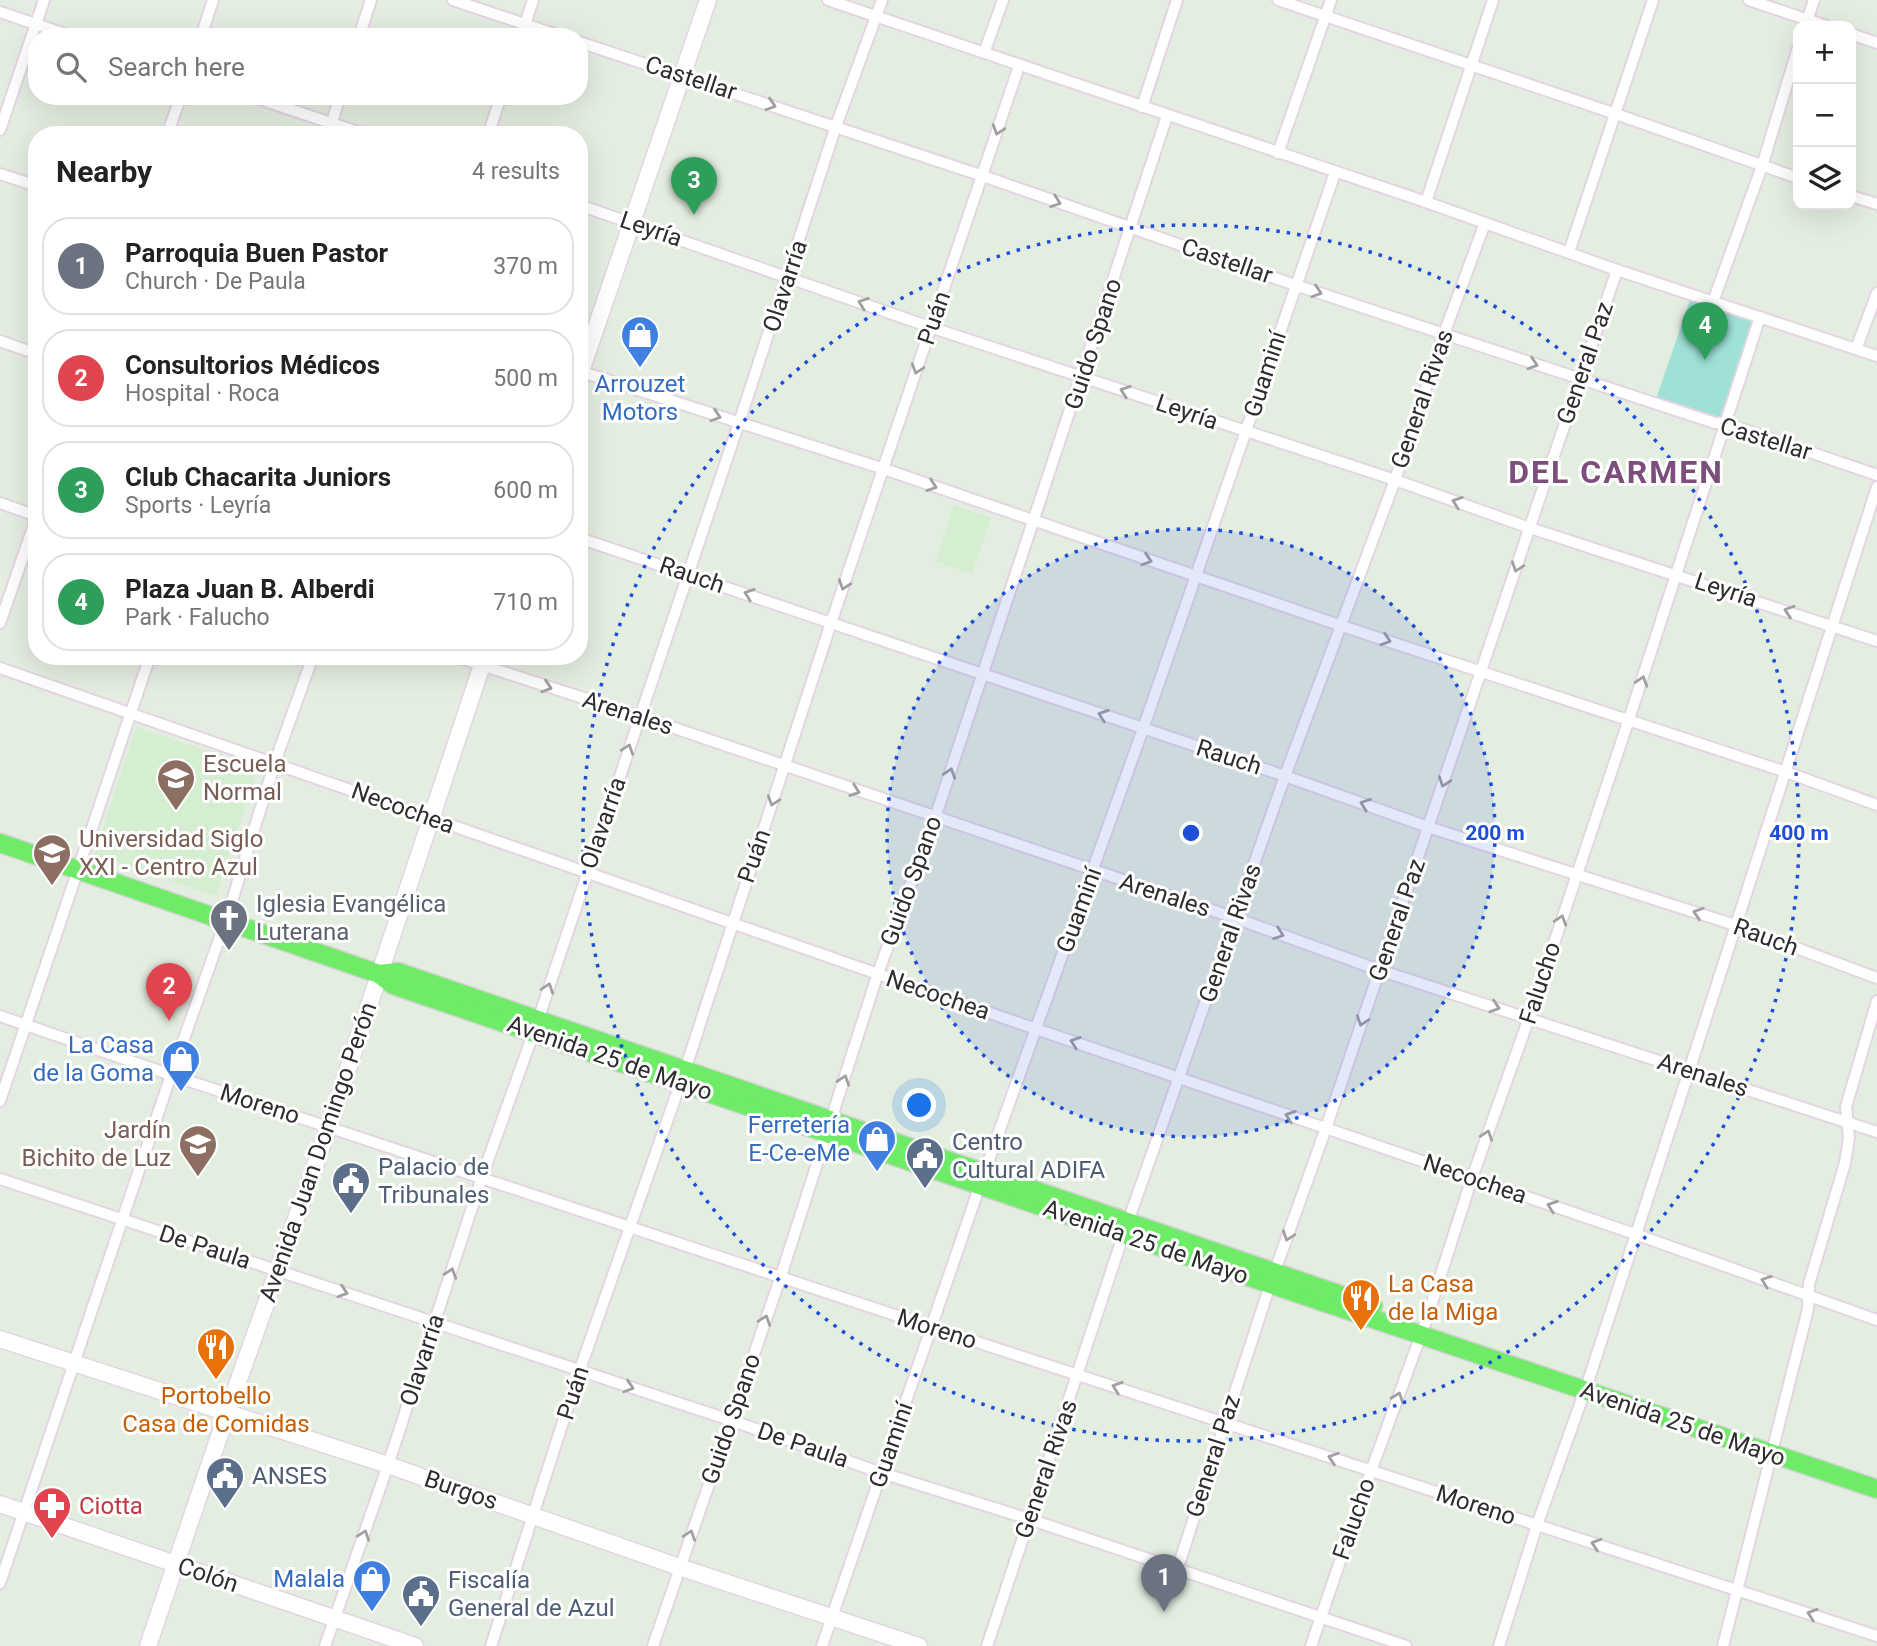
<!DOCTYPE html>
<html lang="en">
<head>
<meta charset="utf-8">
<style>
	:root { --surface:#fff; --page:#f2f2f2; --text:#222; --muted:#767676; --line:#e0e0e0; --accent:#f248f3 }
	body { margin:0; font-family:Roboto,sans-serif; background:var(--page); color:var(--text) }
	.controls { position:absolute; right:21px; top:21px; display:grid; overflow:hidden; border-radius:14px; box-shadow:0 7px 28px #0002 }
	.controls button { width:63px; height:63px; display:grid; place-items:center; padding:0; border:0; border-bottom:2px solid var(--line); background:var(--surface); color:var(--text); font:35px sans-serif }
	.you { position:absolute; left:920px; top:1106px; width:24px; height:24px; margin:-18px; border:5px solid #fff; border-radius:50%; background:#1a73e8; box-shadow:0 0 0 10px #1a73e833 }
	.badge { display:grid; place-items:center; width:46px; height:46px; border-radius:50%; background:var(--accent); color:#fff; font-size:23px; font-weight:700 }
	.pin { position:absolute; translate:-50% -58px; filter:drop-shadow(0 2px 4px #0008) }
	.pin::after { content:''; position:absolute; top:37px; width:24px; height:21px; background:inherit; clip-path:polygon(0 0,100% 0,50% 100%) }
	.list { margin:0; padding:0; list-style:none }
	h2 { display:flex; justify-content:space-between; align-items:center; height:91px; margin:0; padding:0 28px; font-size:30px }
	h2 small { font-size:23px; font-weight:400; color:var(--muted) }
	.list li { display:grid; grid-template-columns:46px 1fr auto; gap:21px; align-items:center; box-sizing:border-box; height:98px; margin:0 14px 14px; padding:0 14px; border:2px solid var(--line); border-radius:28px }
	.list b { display:block; font-size:26px; white-space:nowrap }
	.list p { margin:0; font-size:23px; white-space:nowrap; color:var(--muted) }
	.list em { font-size:23px; font-style:normal; color:var(--muted) }
	.icon { flex:none; width:38px; height:38px; fill:none; stroke:currentColor; stroke-width:2; stroke-linecap:round; stroke-linejoin:round }
	.map { position:relative; flex:none; width:1877px; height:1646px; overflow:hidden }
	.search { position:absolute; background:var(--surface); box-shadow:0 7px 28px #0002; left:28px; top:28px; width:560px; height:77px; display:flex; align-items:center; gap:18px; box-sizing:border-box; padding:0 24px; border-radius:28px; color:var(--muted); font-size:26px }
	.panel { position:absolute; background:var(--surface); box-shadow:0 7px 28px #0002; left:28px; top:126px; width:560px; height:539px; border-radius:28px }
	.map>svg:first-child { display:block }
	.education { fill:#d5eed1 }
	.park { fill:#9fe1d7 }
	.lines { fill:none; stroke-linecap:round; stroke-linejoin:round }
	.street-casing { stroke:#e4d5e4; stroke-width:14 }
	.secondary-casing { stroke:#e4d5e4; stroke-width:19 }
	.primary-casing { stroke:#d1d1d1; stroke-width:21 }
	.street { stroke:#fff; stroke-width:10 }
	.secondary { stroke:#fff; stroke-width:16 }
	.primary { stroke:#6eec67; stroke-width:18 }
	.oneway { stroke:#a0a0a0 }
	.ring { fill:none; stroke:#1d4ed8; stroke-width:3.5; stroke-dasharray:3.5 7 }
	.labels { text-anchor:middle; dominant-baseline:central; stroke-width:6; stroke-linejoin:round; paint-order:stroke }
	.street-label { font-size:24px; fill:#2d2d2d; stroke:#fff }
	.shop-label { font-size:24px; fill:#366cbe; stroke:#fff; text-anchor:end }
	.education-label { font-size:24px; fill:#785e54; stroke:#fff; text-anchor:start }
	.worship-label { font-size:24px; fill:#5b616d; stroke:#fff; text-anchor:start }
	.service-label { font-size:24px; fill:#4e5e75; stroke:#fff; text-anchor:start }
	.food-label { font-size:24px; fill:#c56008; stroke:#fff; text-anchor:start }
	.health-label { font-size:24px; fill:#be3a42; stroke:#fff; text-anchor:start }
	.district-label { font-size:32px; font-weight:bold; letter-spacing:2px; fill:#7c4e7c; stroke:#fff }
	.centre { fill:#1d4ed8; stroke:#fff; stroke-width:3.5 }
	.ring-label { font-size:21px; text-anchor:middle; font-weight:bold; fill:#1d4ed8; stroke:#fff; stroke-width:6; stroke-linejoin:round; paint-order:stroke }
</style>
</head>
<body>
<div class="map">
<svg width="1877" height="1646" viewBox="0 0 1877 1646">
	<rect width="100%" height="100%" fill="#e4eee0"/>
	<g class="education">
		<polygon points="954,505 991,518 972,574 935,561"/>
		<polygon points="136,727 258,768 216,896 94,855"/>
	</g>
	<polygon class="park" points="1690,300 1753,321 1719,421 1656,399"/>
	<g class="lines">
		<defs>
			<g id="street">
				<polyline points="453,0 563,37"/>
				<polyline points="828,0 1426,202 1617,270 1877,356"/>
				<polyline points="1278,0 1616,114 1798,178"/>
				<polyline points="1749,0 1826,26"/>
				<polyline points="0,12 74,37"/>
				<polyline points="1806,24 1814,0"/>
				<polyline points="1851,34 1877,43"/>
				<polyline points="201,37 213,0"/>
				<polyline points="359,37 371,0"/>
				<polyline points="521,37 533,0"/>
				<polyline points="579,42 983,176 1295,285 1715,423 1725,423 1877,475"/>
				<polyline points="984,53 1003,0"/>
				<polyline points="250,96 367,135"/>
				<polyline points="1142,107 1177,0"/>
				<polyline points="0,130 44,0"/>
				<polyline points="167,135 181,96"/>
				<polyline points="328,135 340,96"/>
				<polyline points="488,135 501,96"/>
				<polyline points="1278,153 1331,0"/>
				<polyline points="0,174 37,186"/>
				<polyline points="1851,196 1877,204"/>
				<polyline points="1426,202 1493,0"/>
				<polyline points="579,205 930,327 1395,480 1530,528 1877,641"/>
				<polyline points="1569,252 1653,0"/>
				<polyline points="1713,302 1762,166 1798,48"/>
				<polyline points="0,341 37,354"/>
				<polyline points="1856,349 1877,293"/>
				<polyline points="579,371 884,469 1342,626 1786,772 1877,805"/>
				<polyline points="0,503 37,516"/>
				<polyline points="579,538 1285,776 1428,827 1735,925 1877,978"/>
				<polyline points="0,623 37,516"/>
				<polyline points="454,656 639,716 1235,918 1379,970 1877,1132"/>
				<polyline points="0,668 1036,1029 1635,1234 1877,1320"/>
				<polyline points="0,1016 171,1075 931,1327 1877,1636"/>
				<polyline points="0,1101 150,656"/>
				<polyline points="0,1179 730,1420 882,1473 1029,1519 1406,1646"/>
				<polyline points="1177,1570 1270,1285 1326,1128 1617,270"/>
				<polyline points="0,1583 171,1075 226,920 275,762 313,656"/>
				<polyline points="325,1646 388,1465 482,1177 538,1020 739,423 836,126 882,0"/>
				<polyline points="491,1646 579,1372 685,1070 831,623 1019,66"/>
				<polyline points="653,1646 781,1276 878,973 935,818 1167,116"/>
				<polyline points="822,1646 980,1185 1143,729 1335,173"/>
				<polyline points="987,1646 1124,1233 1285,776 1395,480 1444,334 1485,223"/>
				<polyline points="1311,1646 1371,1471 1425,1324 1472,1178 1529,1018 1629,719 1760,317"/>
				<polyline points="1499,1646 1537,1525 1589,1379 1689,1071 1877,487"/>
				<polyline points="1723,1646 1808,1309 1809,1284 1845,1163 1849,1138 1846,1107 1877,1001"/>
			</g>
			<g id="secondary">
				<polyline points="579,377 708,0"/>
				<polyline points="0,1339 388,1465 679,1567 919,1646"/>
				<polyline points="0,1504 415,1646"/>
				<polyline points="148,1646 227,1413 329,1126 485,656"/>
			</g>
			<g id="primary">
				<path d="M0,843L379,974L393,985C888,1153 1381,1324 1877,1489"/>
				<polyline points="379,974 398,972 1373,1306"/>
			</g>
		</defs>
		<use href="#street" class="street-casing"/>
		<use href="#secondary" class="secondary-casing"/>
		<use href="#primary" class="primary-casing"/>
		<use href="#street" class="street"/>
		<use href="#secondary" class="secondary"/>
		<use href="#primary" class="primary"/>
	</g>
	<defs><path id="oneway-chevron" d="M-2-3.5L2.5 0L-2 3.5" fill="none" stroke-width="1.6" stroke-linecap="round" stroke-linejoin="round" transform="scale(1.75)"/></defs>
	<g class="oneway">
		<use href="#oneway-chevron" transform="translate(771 105) rotate(18)"/>
		<use href="#oneway-chevron" transform="translate(998 130) rotate(108)"/>
		<use href="#oneway-chevron" transform="translate(1056 202) rotate(20)"/>
		<use href="#oneway-chevron" transform="translate(1317 292) rotate(18)"/>
		<use href="#oneway-chevron" transform="translate(863 303) rotate(-160)"/>
		<use href="#oneway-chevron" transform="translate(1533 364) rotate(18)"/>
		<use href="#oneway-chevron" transform="translate(917 369) rotate(108)"/>
		<use href="#oneway-chevron" transform="translate(1125 391) rotate(-161)"/>
		<use href="#oneway-chevron" transform="translate(716 416) rotate(18)"/>
		<use href="#oneway-chevron" transform="translate(932 486) rotate(19)"/>
		<use href="#oneway-chevron" transform="translate(1457 502) rotate(-161)"/>
		<use href="#oneway-chevron" transform="translate(1147 560) rotate(18)"/>
		<use href="#oneway-chevron" transform="translate(1517 567) rotate(109)"/>
		<use href="#oneway-chevron" transform="translate(844 585) rotate(109)"/>
		<use href="#oneway-chevron" transform="translate(749 594) rotate(-161)"/>
		<use href="#oneway-chevron" transform="translate(1789 611) rotate(-162)"/>
		<use href="#oneway-chevron" transform="translate(1386 640) rotate(18)"/>
		<use href="#oneway-chevron" transform="translate(1642 681) rotate(-72)"/>
		<use href="#oneway-chevron" transform="translate(547 687) rotate(18)"/>
		<use href="#oneway-chevron" transform="translate(1103 715) rotate(-161)"/>
		<use href="#oneway-chevron" transform="translate(628 749) rotate(-71)"/>
		<use href="#oneway-chevron" transform="translate(950 773) rotate(-72)"/>
		<use href="#oneway-chevron" transform="translate(1444 782) rotate(109)"/>
		<use href="#oneway-chevron" transform="translate(855 791) rotate(19)"/>
		<use href="#oneway-chevron" transform="translate(773 801) rotate(109)"/>
		<use href="#oneway-chevron" transform="translate(1365 804) rotate(-160)"/>
		<use href="#oneway-chevron" transform="translate(1698 913) rotate(-162)"/>
		<use href="#oneway-chevron" transform="translate(1561 920) rotate(-72)"/>
		<use href="#oneway-chevron" transform="translate(1279 934) rotate(20)"/>
		<use href="#oneway-chevron" transform="translate(548 988) rotate(-72)"/>
		<use href="#oneway-chevron" transform="translate(1495 1007) rotate(18)"/>
		<use href="#oneway-chevron" transform="translate(1362 1021) rotate(109)"/>
		<use href="#oneway-chevron" transform="translate(1075 1042) rotate(-161)"/>
		<use href="#oneway-chevron" transform="translate(844 1080) rotate(-72)"/>
		<use href="#oneway-chevron" transform="translate(1290 1116) rotate(-161)"/>
		<use href="#oneway-chevron" transform="translate(1487 1135) rotate(-71)"/>
		<use href="#oneway-chevron" transform="translate(1552 1206) rotate(-161)"/>
		<use href="#oneway-chevron" transform="translate(1288 1236) rotate(109)"/>
		<use href="#oneway-chevron" transform="translate(451 1273) rotate(-72)"/>
		<use href="#oneway-chevron" transform="translate(1766 1281) rotate(-160)"/>
		<use href="#oneway-chevron" transform="translate(343 1292) rotate(18)"/>
		<use href="#oneway-chevron" transform="translate(765 1320) rotate(-71)"/>
		<use href="#oneway-chevron" transform="translate(629 1387) rotate(18)"/>
		<use href="#oneway-chevron" transform="translate(1117 1387) rotate(-161)"/>
		<use href="#oneway-chevron" transform="translate(1398 1397) rotate(-70)"/>
		<use href="#oneway-chevron" transform="translate(1333 1458) rotate(-162)"/>
		<use href="#oneway-chevron" transform="translate(364 1535) rotate(-71)"/>
		<use href="#oneway-chevron" transform="translate(690 1535) rotate(-71)"/>
		<use href="#oneway-chevron" transform="translate(1596 1544) rotate(-162)"/>
		<use href="#oneway-chevron" transform="translate(1812 1614) rotate(-161)"/>
	</g>
	<circle cx="1191" cy="833" r="304" fill="#1d4ed8" fill-opacity=".12"/>
	<g class="ring">
		<circle cx="1191" cy="833" r="304"/>
		<circle cx="1191" cy="833" r="608"/>
	</g>
	<defs>
		<symbol id="shop-pin" viewBox="-11 -11 22 30"><path d="M0 17L-7.5 6A9.5 9.5 0 1 1 7.5 6Z" fill="#3f7fe0" stroke="#fff"/><path d="M-5-2.5h2.3a2.7 3.5 0 0 1 5.4 0H5L5.5 6h-11ZM-1.5-2.5h3a1.5 2.3 0 0 0-3 0Z" fill="#fff"/></symbol>
		<symbol id="school-pin" viewBox="-11 -11 22 30"><path d="M0 17L-7.5 6A9.5 9.5 0 1 1 7.5 6Z" fill="#8d6e63" stroke="#fff"/><path d="M0-5L7-2L0 1L-7-2ZM-4 1L0 2.5L4 1V4Q0 6-4 4Z" fill="#fff"/></symbol>
		<symbol id="university-pin" viewBox="-11 -11 22 30"><path d="M0 17L-7.5 6A9.5 9.5 0 1 1 7.5 6Z" fill="#8d6e63" stroke="#fff"/><path d="M0-5L7-2L0 1L-7-2ZM-4 1L0 2.5L4 1V4Q0 6-4 4Z" fill="#fff"/></symbol>
		<symbol id="church-pin" viewBox="-11 -11 22 30"><path d="M0 17L-7.5 6A9.5 9.5 0 1 1 7.5 6Z" fill="#6b7280" stroke="#fff"/><path d="M-1.2-6h2.4v3.5h3.3v2.4h-3.3V6h-2.4V-.1h-3.3v-2.4h3.3Z" fill="#fff"/></symbol>
		<symbol id="civic-pin" viewBox="-11 -11 22 30"><path d="M0 17L-7.5 6A9.5 9.5 0 1 1 7.5 6Z" fill="#5c6f8a" stroke="#fff"/><path d="M-.6-6.5H3V-4.5H.6V-3L4-1V1h2V6H-6V1h2V-1L-.6-3ZM-1.2 2.5V6h2.4V2.5Z" fill="#fff"/></symbol>
		<symbol id="restaurant-pin" viewBox="-11 -11 22 30"><path d="M0 17L-7.5 6A9.5 9.5 0 1 1 7.5 6Z" fill="#e8710a" stroke="#fff"/><path d="M-5-6h1v4h1v-4h1v4h1v-4h1v5L-1.5 .5V6h-2V.5L-5-1ZM5-6V6H3V1.5H1.5Q1.5-4 5-6Z" fill="#fff"/></symbol>
		<symbol id="pharmacy-pin" viewBox="-11 -11 22 30"><path d="M0 17L-7.5 6A9.5 9.5 0 1 1 7.5 6Z" fill="#e0444e" stroke="#fff"/><path d="M-2-6h4v4h4v4h-4v4h-4v-4h-4v-4h4Z" fill="#fff"/></symbol>
	</defs>
	<g fill-rule="evenodd">
		<use href="#shop-pin" x="618" y="313" width="44" height="60"/>
		<use href="#school-pin" x="154" y="756" width="44" height="60"/>
		<use href="#university-pin" x="30" y="831" width="44" height="60"/>
		<use href="#church-pin" x="207" y="896" width="44" height="60"/>
		<use href="#shop-pin" x="159" y="1037" width="44" height="60"/>
		<use href="#shop-pin" x="855" y="1117" width="44" height="60"/>
		<use href="#school-pin" x="176" y="1122" width="44" height="60"/>
		<use href="#civic-pin" x="903" y="1134" width="44" height="60"/>
		<use href="#civic-pin" x="329" y="1159" width="44" height="60"/>
		<use href="#restaurant-pin" x="1339" y="1276" width="44" height="60"/>
		<use href="#restaurant-pin" x="194" y="1325" width="44" height="60"/>
		<use href="#civic-pin" x="203" y="1454" width="44" height="60"/>
		<use href="#pharmacy-pin" x="30" y="1484" width="44" height="60"/>
		<use href="#shop-pin" x="350" y="1557" width="44" height="60"/>
		<use href="#civic-pin" x="399" y="1572" width="44" height="60"/>
	</g>
	<g class="labels">
		<g class="street-label">
			<text transform="translate(691 78) rotate(18)">Castellar</text>
			<text transform="translate(651 229) rotate(19)">Leyría</text>
			<text transform="translate(1227 261) rotate(19)">Castellar</text>
			<text transform="translate(785 286) rotate(-72)">Olavarría</text>
			<text transform="translate(934 318) rotate(-71)">Puán</text>
			<text transform="translate(1093 344) rotate(-72)">Guido Spano</text>
			<text transform="translate(1585 363) rotate(-71)">General Paz</text>
			<text transform="translate(1265 374) rotate(-72)">Guaminí</text>
			<text transform="translate(1422 399) rotate(-71)">General Rivas</text>
			<text transform="translate(1187 412) rotate(19)">Leyría</text>
			<text transform="translate(1766 439) rotate(17)">Castellar</text>
			<text transform="translate(692 575) rotate(19)">Rauch</text>
			<text transform="translate(1726 590) rotate(18)">Leyría</text>
			<text transform="translate(628 713) rotate(18)">Arenales</text>
			<text transform="translate(1229 757) rotate(18)">Rauch</text>
			<text transform="translate(403 808) rotate(20)">Necochea</text>
			<text transform="translate(603 823) rotate(-71)">Olavarría</text>
			<text transform="translate(754 856) rotate(-71)">Puán</text>
			<text transform="translate(911 881) rotate(-70)">Guido Spano</text>
			<text transform="translate(1165 895) rotate(18)">Arenales</text>
			<text transform="translate(1079 910) rotate(-70)">Guaminí</text>
			<text transform="translate(1397 920) rotate(-71)">General Paz</text>
			<text transform="translate(1230 933) rotate(-71)">General Rivas</text>
			<text transform="translate(1766 937) rotate(20)">Rauch</text>
			<text transform="translate(1540 983) rotate(-72)">Falucho</text>
			<text transform="translate(938 995) rotate(19)">Necochea</text>
			<text transform="translate(610 1058) rotate(19)">Avenida 25 de Mayo</text>
			<text transform="translate(1703 1075) rotate(18)">Arenales</text>
			<text transform="translate(260 1104) rotate(18)">Moreno</text>
			<text transform="translate(318 1152) rotate(-71)">Avenida Juan Domingo Perón</text>
			<text transform="translate(1475 1179) rotate(19)">Necochea</text>
			<text transform="translate(1146 1242) rotate(19)">Avenida 25 de Mayo</text>
			<text transform="translate(205 1247) rotate(18)">De Paula</text>
			<text transform="translate(937 1329) rotate(18)">Moreno</text>
			<text transform="translate(422 1360) rotate(-72)">Olavarría</text>
			<text transform="translate(573 1393) rotate(-72)">Puán</text>
			<text transform="translate(731 1419) rotate(-71)">Guido Spano</text>
			<text transform="translate(1683 1424) rotate(19)">Avenida 25 de Mayo</text>
			<text transform="translate(803 1445) rotate(19)">De Paula</text>
			<text transform="translate(891 1445) rotate(-71)">Guaminí</text>
			<text transform="translate(1213 1456) rotate(-72)">General Paz</text>
			<text transform="translate(1046 1469) rotate(-71)">General Rivas</text>
			<text transform="translate(461 1490) rotate(19)">Burgos</text>
			<text transform="translate(1476 1505) rotate(18)">Moreno</text>
			<text transform="translate(1354 1519) rotate(-71)">Falucho</text>
			<text transform="translate(208 1575) rotate(19)">Colón</text>
		</g>
		<g class="shop-label">
			<text x="640" y="384" text-anchor="middle">Arrouzet<tspan x="640" dy="28">Motors</tspan></text>
			<text x="154" y="1045">La Casa<tspan x="154" dy="28">de la Goma</tspan></text>
			<text x="850" y="1125">Ferretería<tspan x="850" dy="28">E-Ce-eMe</tspan></text>
			<text x="345" y="1579">Malala</text>
		</g>
		<g class="education-label">
			<text x="203" y="764">Escuela<tspan x="203" dy="28">Normal</tspan></text>
			<text x="79" y="839">Universidad Siglo<tspan x="79" dy="28">XXI - Centro Azul</tspan></text>
			<text x="171" y="1130" text-anchor="end">Jardín<tspan x="171" dy="28">Bichito de Luz</tspan></text>
		</g>
		<g class="worship-label">
			<text x="256" y="904">Iglesia Evangélica<tspan x="256" dy="28">Luterana</tspan></text>
		</g>
		<g class="service-label">
			<text x="952" y="1142">Centro<tspan x="952" dy="28">Cultural ADIFA</tspan></text>
			<text x="378" y="1167">Palacio de<tspan x="378" dy="28">Tribunales</tspan></text>
			<text x="252" y="1476">ANSES</text>
			<text x="448" y="1580">Fiscalía<tspan x="448" dy="28">General de Azul</tspan></text>
		</g>
		<g class="food-label">
			<text x="1388" y="1284">La Casa<tspan x="1388" dy="28">de la Miga</tspan></text>
			<text x="216" y="1396" text-anchor="middle">Portobello<tspan x="216" dy="28">Casa de Comidas</tspan></text>
		</g>
		<g class="health-label">
			<text x="79" y="1506">Ciotta</text>
		</g>
		<g class="district-label">
			<text x="1616" y="472">DEL CARMEN</text>
		</g>
	</g>
	<circle cx="1191" cy="833" r="10" class="centre"/>
	<g class="ring-label">
		<text x="1495" y="840">200 m</text>
		<text x="1799" y="840">400 m</text>
	</g>
</svg>
<div class="controls">
<button>+</button>
<button>−</button>
<button><svg class="icon" aria-label="layers" viewBox="0 0 24 24"><path d="M12 4l9 5-9 5-9-5zM3 14l9 5 9-5"/></svg></button>
</div>
<div class="you"></div>
<div class="pin badge" style="left:1164px;top:1612px;background:#6b7280">1</div>
<div class="pin badge" style="left:169px;top:1021px;background:#e0444e">2</div>
<div class="pin badge" style="left:694px;top:215px;background:#2e9e5b">3</div>
<div class="pin badge" style="left:1705px;top:360px;background:#2e9e5b">4</div>
<div class="search"><svg class="icon" aria-label="search" viewBox="0 0 24 24"><circle cx="10" cy="10" r="6"/><path d="M15 15l6 6"/></svg>Search here</div>
<section class="panel">
<h2>Nearby<small>4 results</small></h2>
<ul class="list">
<li><span class="badge" style="background:#6b7280">1</span><div><b>Parroquia Buen Pastor</b><p>Church · De Paula</p></div><em>370 m</em></li>
<li><span class="badge" style="background:#e0444e">2</span><div><b>Consultorios Médicos</b><p>Hospital · Roca</p></div><em>500 m</em></li>
<li><span class="badge" style="background:#2e9e5b">3</span><div><b>Club Chacarita Juniors</b><p>Sports · Leyría</p></div><em>600 m</em></li>
<li><span class="badge" style="background:#2e9e5b">4</span><div><b>Plaza Juan B. Alberdi</b><p>Park · Falucho</p></div><em>710 m</em></li>
</ul>
</section>
</div>
</body>
</html>
